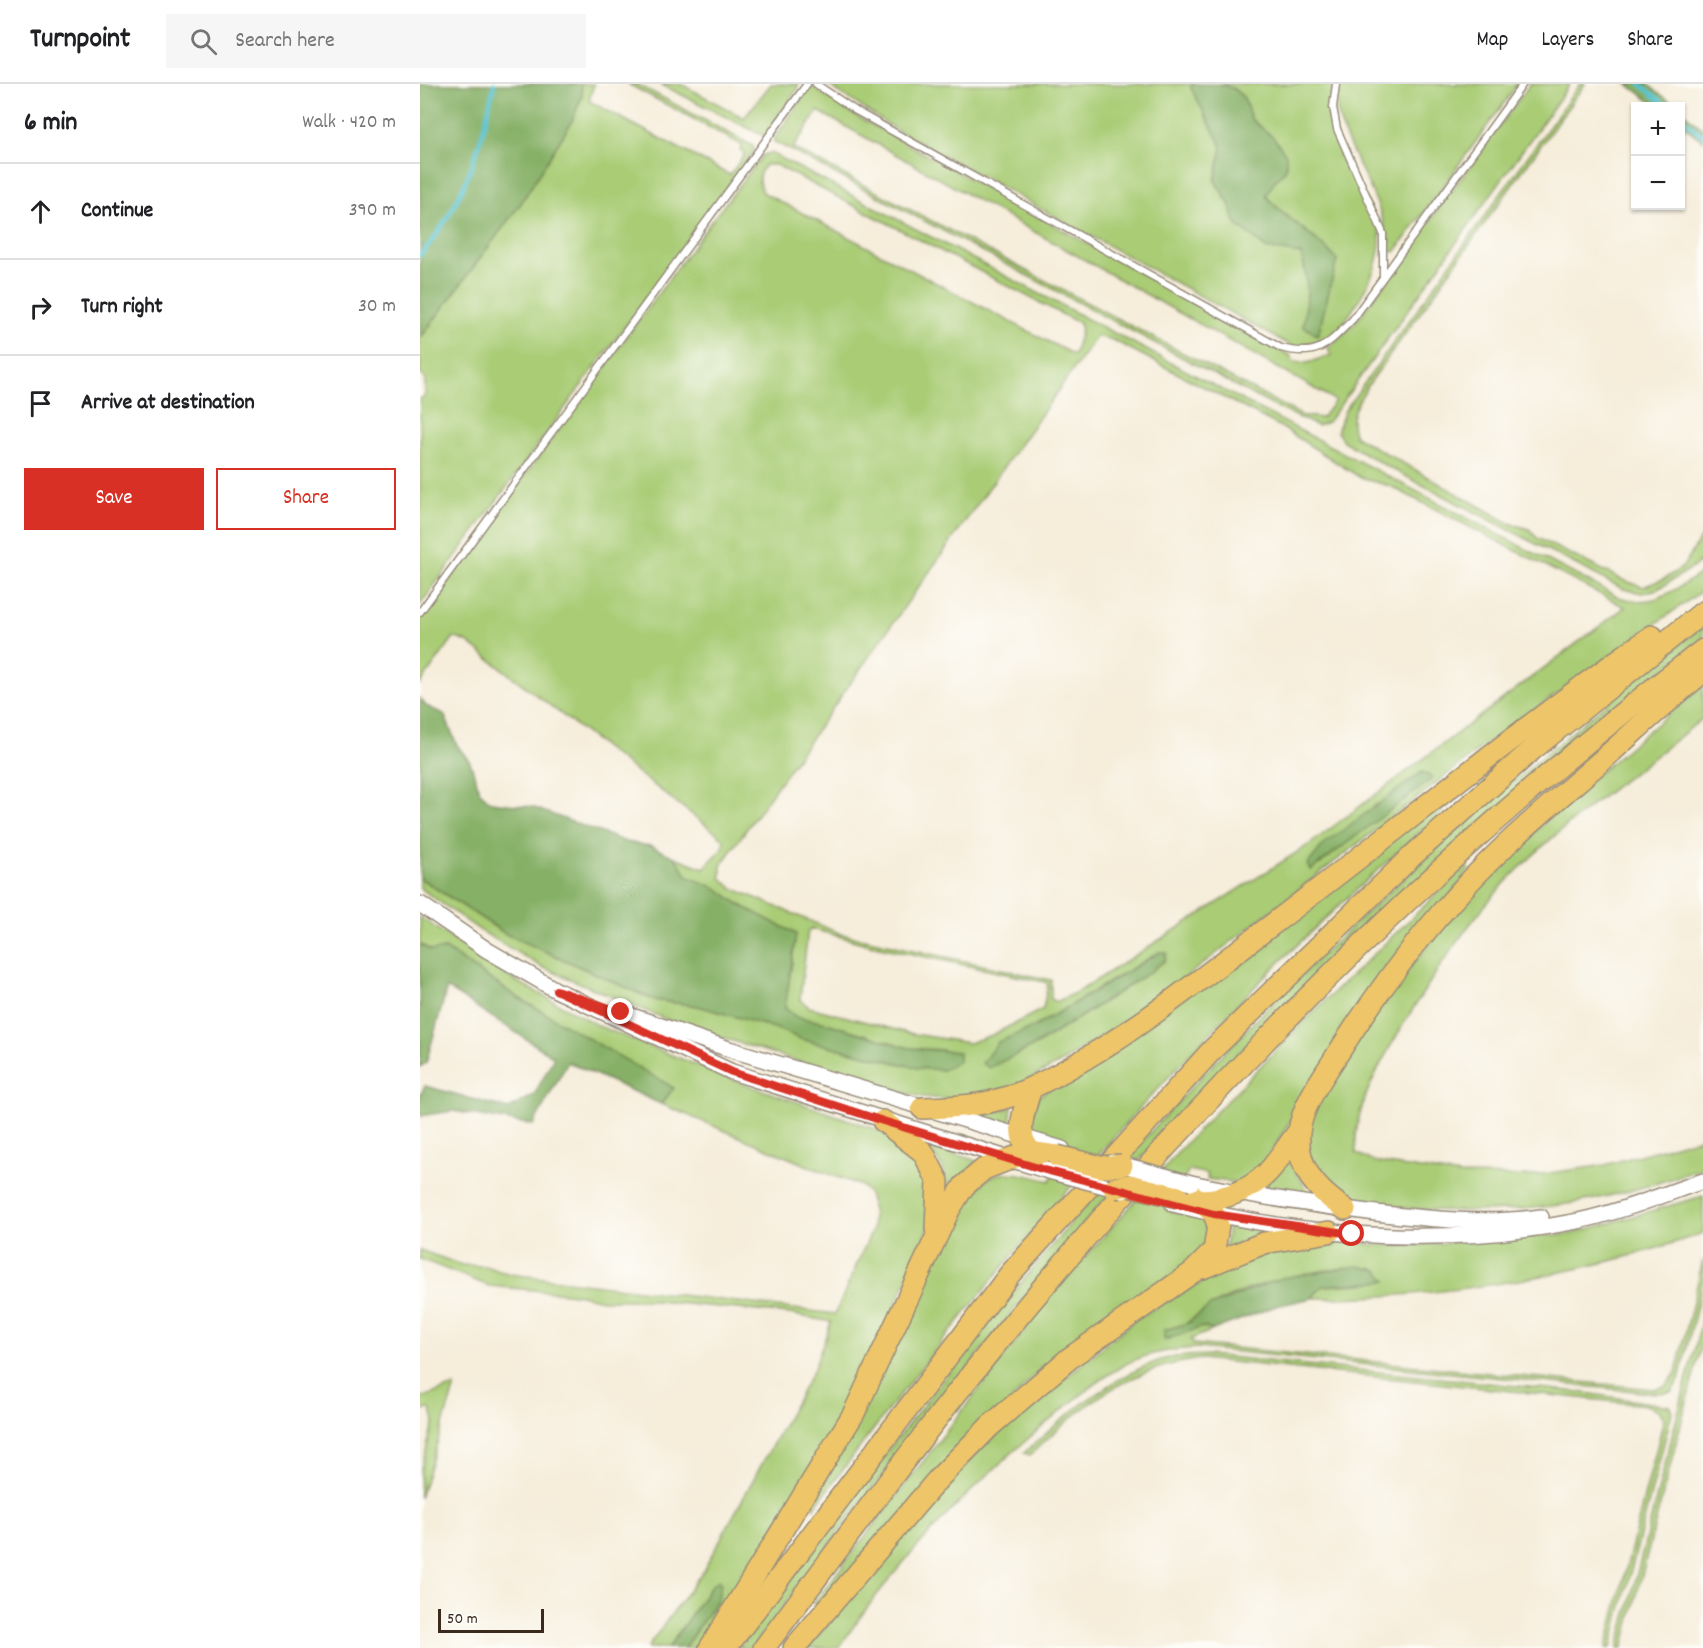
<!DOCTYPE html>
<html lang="en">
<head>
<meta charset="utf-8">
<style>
	:root { --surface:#fff; --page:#f6f6f6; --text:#202124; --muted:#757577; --line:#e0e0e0; --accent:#d93025 }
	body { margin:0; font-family:Dekko,sans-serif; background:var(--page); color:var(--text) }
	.controls { position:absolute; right:18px; top:18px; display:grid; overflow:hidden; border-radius:0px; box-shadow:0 2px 4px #0004 }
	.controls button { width:54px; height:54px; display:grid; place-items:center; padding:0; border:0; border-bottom:2px solid var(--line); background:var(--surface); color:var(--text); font:30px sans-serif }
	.scale { position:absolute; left:18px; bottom:15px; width:106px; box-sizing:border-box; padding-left:6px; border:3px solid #3b2a1e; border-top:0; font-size:16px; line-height:21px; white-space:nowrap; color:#3b2a1e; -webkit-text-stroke:4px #fdfcf7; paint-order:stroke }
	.stop { position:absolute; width:18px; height:18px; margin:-14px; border:4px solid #d93025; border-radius:50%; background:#fff }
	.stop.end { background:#d93025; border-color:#fff; box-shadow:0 2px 6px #0008 }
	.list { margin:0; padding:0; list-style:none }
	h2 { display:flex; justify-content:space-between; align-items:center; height:78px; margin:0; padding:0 24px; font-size:26px }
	h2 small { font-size:20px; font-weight:400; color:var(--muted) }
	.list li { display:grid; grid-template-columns:39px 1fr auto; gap:18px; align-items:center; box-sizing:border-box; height:96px; padding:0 24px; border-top:2px solid var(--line) }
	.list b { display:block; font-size:22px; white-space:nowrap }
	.list em { font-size:20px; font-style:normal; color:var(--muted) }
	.actions { display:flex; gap:12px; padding:18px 24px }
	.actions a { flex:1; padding:14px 0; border:2px solid var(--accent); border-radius:0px; text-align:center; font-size:21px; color:var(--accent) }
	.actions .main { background:var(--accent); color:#fff }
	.icon { flex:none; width:33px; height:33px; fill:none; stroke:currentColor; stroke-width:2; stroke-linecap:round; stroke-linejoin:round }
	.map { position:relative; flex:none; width:1283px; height:1564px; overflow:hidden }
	header { display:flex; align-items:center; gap:36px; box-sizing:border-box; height:84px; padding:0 30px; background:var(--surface); border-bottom:2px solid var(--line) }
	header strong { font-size:28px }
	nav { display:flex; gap:33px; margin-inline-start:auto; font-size:21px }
	.search { width:420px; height:54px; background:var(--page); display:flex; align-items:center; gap:15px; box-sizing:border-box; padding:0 21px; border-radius:0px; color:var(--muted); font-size:22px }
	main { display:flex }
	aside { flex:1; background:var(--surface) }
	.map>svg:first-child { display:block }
	.green { fill:#a9cc75; stroke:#727b4a; stroke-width:1.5; fill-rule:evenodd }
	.forest { fill:#86b066; stroke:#606d42; stroke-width:1.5 }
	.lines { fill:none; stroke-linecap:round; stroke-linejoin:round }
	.stream { stroke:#57c3cf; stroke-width:4.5 }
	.service-casing { stroke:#988c7c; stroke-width:9 }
	.tertiary-casing { stroke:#988c7c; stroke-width:18 }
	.motorway-casing { stroke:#988c7c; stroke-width:24 }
	.service { stroke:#fff; stroke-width:6 }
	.tertiary { stroke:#fff; stroke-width:15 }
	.motorway { stroke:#eec569; stroke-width:21 }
	.tertiary-bridge-casing { stroke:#988c7c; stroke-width:18; stroke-linecap:butt }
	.motorway-bridge-casing { stroke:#988c7c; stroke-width:24; stroke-linecap:butt }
	.tertiary-bridge { stroke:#fff; stroke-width:15 }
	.motorway-bridge { stroke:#eec569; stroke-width:21 }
	.route { stroke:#d93025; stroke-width:8 }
</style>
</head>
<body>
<header>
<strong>Turnpoint</strong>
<div class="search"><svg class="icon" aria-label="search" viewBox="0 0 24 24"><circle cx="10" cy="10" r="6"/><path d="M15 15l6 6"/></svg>Search here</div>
<nav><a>Map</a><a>Layers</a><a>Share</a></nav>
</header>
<main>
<aside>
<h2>6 min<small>Walk · 420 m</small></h2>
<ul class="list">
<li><svg class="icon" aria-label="ahead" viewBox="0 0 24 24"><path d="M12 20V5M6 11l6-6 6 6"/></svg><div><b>Continue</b></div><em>390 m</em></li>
<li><svg class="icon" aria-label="right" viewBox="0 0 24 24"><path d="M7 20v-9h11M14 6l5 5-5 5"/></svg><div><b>Turn right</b></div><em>30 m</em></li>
<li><svg class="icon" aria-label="arrive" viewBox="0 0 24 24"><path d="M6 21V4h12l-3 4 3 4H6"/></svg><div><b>Arrive at destination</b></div></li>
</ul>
<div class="actions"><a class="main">Save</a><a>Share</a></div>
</aside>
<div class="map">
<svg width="1283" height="1564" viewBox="0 0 1283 1564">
	<rect width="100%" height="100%" fill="#fdfcf7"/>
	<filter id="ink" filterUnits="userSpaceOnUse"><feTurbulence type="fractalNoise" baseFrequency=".0167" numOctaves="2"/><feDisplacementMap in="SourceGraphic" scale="12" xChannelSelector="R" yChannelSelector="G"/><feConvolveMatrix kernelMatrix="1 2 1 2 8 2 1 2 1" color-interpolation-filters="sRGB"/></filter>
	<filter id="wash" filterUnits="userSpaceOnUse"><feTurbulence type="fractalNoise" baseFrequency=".008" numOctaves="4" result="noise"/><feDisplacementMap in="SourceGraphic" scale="24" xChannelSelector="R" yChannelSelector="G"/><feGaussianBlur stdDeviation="1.35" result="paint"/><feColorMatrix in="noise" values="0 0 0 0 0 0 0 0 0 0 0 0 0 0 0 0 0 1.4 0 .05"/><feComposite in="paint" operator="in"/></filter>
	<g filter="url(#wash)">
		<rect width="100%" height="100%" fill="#f6edda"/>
		<g class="green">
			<polygon points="161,0 174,0 169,17 310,91 325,70 320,66 322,61 208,0 217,0 333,62 334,67 0,521 0,315 5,312 5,294 0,290 0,255 101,119 151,39 162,13"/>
			<polygon points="240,0 261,0 324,34 351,0 378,0 377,6 344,52"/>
			<path d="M407,0H772L771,4L802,63L795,97L809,119L816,140L846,164L881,170C889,196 888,215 883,242L897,251L917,176C896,151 867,136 846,112L854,98L866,85L854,54L831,35L824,14L814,5L800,0H913C904,42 927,80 946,116C952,128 961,141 960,154C960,183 945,207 930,230C916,250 900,265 875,264L470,42Z"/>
			<path d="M920,0H1098L975,168L967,165C967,122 935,81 921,41L917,25Z"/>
			<path d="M1110,0H1150L908,338L897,342L850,320L353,57L390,3L396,5L436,32L871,272L873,278L887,279L911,271L908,264L935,239ZM398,27L908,312L915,317L902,334L883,332L373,64Z"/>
			<path d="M1160,0H1165L949,300C938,318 926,332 935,352L1089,439L1109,445L1117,454L1203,496L1223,503L1246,494L1263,483L1283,450V477L1238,505L1222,509L1203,505L966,382L923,357L917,348L925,326Z"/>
			<path d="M351,69L1196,512C1233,526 1252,507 1283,488V506L1073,655L744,910L644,977L589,1005L535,1016L503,1013L449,1000L250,937L122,883L61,847L0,804V794L86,850L234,916L278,922L355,944L381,955L473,978L498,984L523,986V966L489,964L406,939L376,933L365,924L376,850L320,821L296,804L268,793L255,773L284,784L303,764L304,755L47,558L34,553L0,600V535L290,139L343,71ZM345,81H356L659,239L661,247L654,271L342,108C338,96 337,91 345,81ZM677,252L693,256L861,343L941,394L970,402L1205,523L890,760L661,906L636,918L631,915V896L421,850L312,804L301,794V781ZM1012,694L995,705L899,781L954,722ZM392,845L450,861L625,898L628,900L623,925L572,951L549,959L488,949L389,923L380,915L388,846ZM739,868L745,876L730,888L617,961L563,979L578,958L616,942Z"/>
			<path d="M1283,542V554L1187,630L831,957L752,1039L652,1153L439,1421L332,1564H319C455,1382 591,1201 744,1033C908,853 1092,692 1283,542Z"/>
			<path d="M1283,602V634C1213,692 1134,743 1074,811C1037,853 1009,899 980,946C959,981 932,1027 936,1069L954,1078L1040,1091L1109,1092L1185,1081L1283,1053V1084C1177,1122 1096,1133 984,1124C950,1121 916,1117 898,1085C894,1080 889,1073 888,1067C881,1038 907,1004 922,980C1014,831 1147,711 1283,602Z"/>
			<path d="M1051,695L1055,699C975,771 894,841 820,918C665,1076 526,1247 394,1424L391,1422L435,1343L536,1131C572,1085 572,1082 630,1097L650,1060L614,1047L610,1041L618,1013Z"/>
			<path d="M1046,782L1049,786L878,1024L846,1077L821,1099L787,1095L788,1090L769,1086L746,1126L784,1134C791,1149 785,1161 777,1176L681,1238L619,1287L397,1524L393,1520L634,1208L769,1056L886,935Z"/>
			<polygon points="0,833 89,893 181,943 322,999 473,1051 493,1073 509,1099 511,1123 506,1154 435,1309 297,1539 278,1564 264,1564 298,1515 299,1496 291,1502 248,1564 227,1564 283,1487 393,1287 411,1238 370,1230 226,1216 183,1216 156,1210 69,1202 0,1175 0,1166 42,1181 65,1182 90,1190 415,1230 452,1146 453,1128 449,1110 442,1102 393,1084 241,1020 253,1004 97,913 26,865 11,867 0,860"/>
			<polygon points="592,1023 590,1041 559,1032"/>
			<polygon points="508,1061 557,1077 529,1108 523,1085"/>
			<polygon points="870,1071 877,1090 891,1112 843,1104"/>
			<path d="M1283,1112V1149C1165,1191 1017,1215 892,1214L902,1202L944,1200L958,1186C913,1178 830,1199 790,1223C774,1232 760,1245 745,1256L783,1243L793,1246L771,1255L774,1260L1233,1305L1246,1302L1256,1289L1283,1176V1197L1259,1296L1251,1308L1233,1309L778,1264C751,1265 723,1269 699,1284C670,1302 642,1326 616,1348C544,1409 470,1485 419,1564H388L483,1449L563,1362L717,1234L801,1187L857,1166L911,1158L980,1162L1151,1150Z"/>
			<polygon points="808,1141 853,1149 805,1164"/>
			<polygon points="1283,1232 1283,1255 1203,1564 1198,1564"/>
			<path d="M789,1271L1159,1308L1250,1322L1252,1328L1191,1564H1186L1244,1335L1239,1326L1226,1321L782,1275C708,1283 661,1322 610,1371L604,1369C644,1333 686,1296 738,1277C754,1271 773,1272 789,1271Z"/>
			<polygon points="35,1302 0,1414 0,1388 14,1337 10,1325 0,1326 0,1314"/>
		</g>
		<g class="forest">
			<polygon points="0,0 161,0 162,12 151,39 101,119 0,255"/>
			<path d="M772,0H800L814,5L824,14L831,35L854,54L866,71V85L854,98L846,112C867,137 896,151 917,176L898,251L883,242C888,215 889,196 881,170L846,164L816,140L809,119L795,97L802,63L771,4Z"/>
			<polygon points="1207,0 1227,0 1256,22 1237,22"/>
			<polygon points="1261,26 1283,45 1283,57 1261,40"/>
			<polygon points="0,614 6,622 24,630 37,661 50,678 60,708 71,718 112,723 206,758 231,762 255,773 268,793 296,804 320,821 376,850 365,924 376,933 406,939 489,964 539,968 539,977 523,986 498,984 381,955 355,944 278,922 234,916 86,850 0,794"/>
			<polygon points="1002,688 1013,694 891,786 887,781 903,761"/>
			<polygon points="0,860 11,867 25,865 97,913 254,1004 241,1020 148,978 113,1041 33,1027 0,1032 0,1011 5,1002 89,1025 114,1011 134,973 27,904 6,979 0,983"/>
			<polygon points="740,868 747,869 745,876 730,888 616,961 569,984 562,979 578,958 616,942"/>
			<polygon points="938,1182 958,1186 967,1197 902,1202 892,1214 856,1222 793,1246 783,1243 744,1256 744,1246 768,1239 790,1222 861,1194"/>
			<polygon points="299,1496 301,1499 298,1515 264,1564 248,1564 291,1502"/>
		</g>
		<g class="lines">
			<g class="stream">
				<polyline points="1220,0 1247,22"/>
				<polyline points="1260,33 1283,52"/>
				<path d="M0,171C42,125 62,60 74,0"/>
			</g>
		</g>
	</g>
	<g filter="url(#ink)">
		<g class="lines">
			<defs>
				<g id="service">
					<path d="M396,0L436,27L861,264C899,274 908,260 933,235L1103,0"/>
					<polyline points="916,0 913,23 917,45 963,149 963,191"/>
					<polyline points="0,528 387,0"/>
				</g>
				<g id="tertiary">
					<polyline points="0,820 67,866 136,906 312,988 625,1086"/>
					<polyline points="209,931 309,965 642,1065"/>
					<path d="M771,1099C832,1112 894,1121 956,1129C1010,1135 1067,1141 1121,1133"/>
					<path d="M753,1120C885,1153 1024,1164 1158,1137C1200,1128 1242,1111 1283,1097"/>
				</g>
				<g id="motorway">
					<path d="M611,1004C603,1029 591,1059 620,1074"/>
					<path d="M502,1024C542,1023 576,1021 613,1003C698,962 774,900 849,843C977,746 1101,644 1232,552"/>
					<polyline points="463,1037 503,1068 518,1097 516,1145"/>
					<path d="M773,1115C797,1119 830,1107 847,1089C859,1077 868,1060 879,1047"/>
					<path d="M925,1125C897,1107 876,1084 879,1048C882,1021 903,993 917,971C965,895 1022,821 1088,759C1118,731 1149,705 1180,678C1214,648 1248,616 1283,588"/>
					<polyline points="782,1184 844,1159 909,1148"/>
					<polyline points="290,1564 434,1329 529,1126 544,1102 564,1085 608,1068 637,1072"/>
					<polyline points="306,1564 590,1190 793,965 991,773 1113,665 1283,528"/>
					<path d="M344,1564C433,1446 519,1326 614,1214C813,976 1036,754 1283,566"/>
					<polyline points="374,1564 518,1395 570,1342 651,1273 773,1188 794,1167 798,1141 794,1130 781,1117 765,1107"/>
				</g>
			</defs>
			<use href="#service" class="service-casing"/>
			<use href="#tertiary" class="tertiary-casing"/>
			<use href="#motorway" class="motorway-casing"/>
			<use href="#service" class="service"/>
			<use href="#tertiary" class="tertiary"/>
			<use href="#motorway" class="motorway"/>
			<defs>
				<g id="tertiary-bridge">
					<polyline points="692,1078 771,1099"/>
					<polyline points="625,1086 703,1107"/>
				</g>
				<g id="motorway-bridge">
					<polyline points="637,1072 681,1083 702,1081"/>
					<polyline points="694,1104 709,1101 758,1113"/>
				</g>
			</defs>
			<use href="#tertiary-bridge" class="tertiary-bridge-casing"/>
			<use href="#motorway-bridge" class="motorway-bridge-casing"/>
			<use href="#tertiary-bridge" class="tertiary-bridge"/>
			<use href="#motorway-bridge" class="motorway-bridge"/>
		</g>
	</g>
	<g class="lines" filter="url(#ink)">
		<polyline class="route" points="201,928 136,906 312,988 463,1037 625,1086 794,1130 932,1150"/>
	</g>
</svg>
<div class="controls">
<button>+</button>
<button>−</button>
</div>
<div class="scale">50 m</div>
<div class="stop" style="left:932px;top:1150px"></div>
<div class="stop end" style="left:201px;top:928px"></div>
</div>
</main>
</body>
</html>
